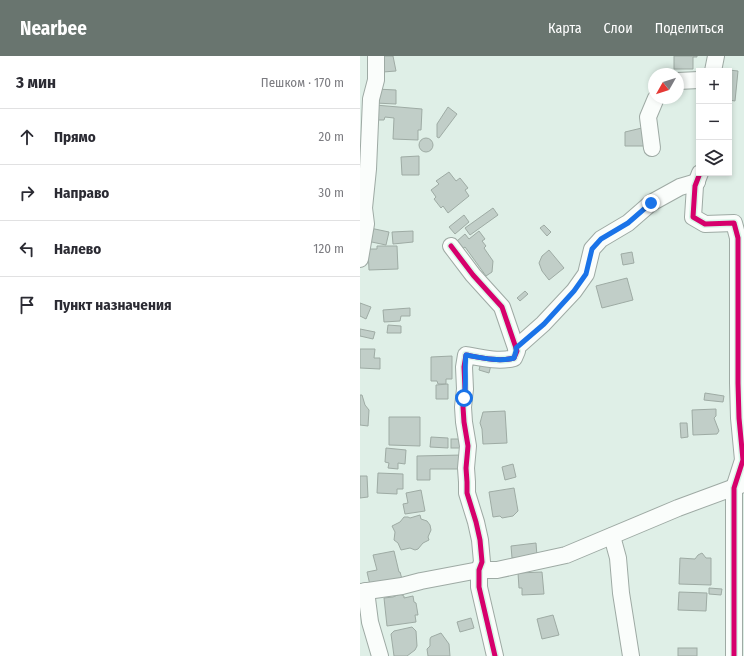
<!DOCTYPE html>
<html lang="ru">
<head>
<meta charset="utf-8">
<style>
	:root { --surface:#fff; --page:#f7f7f7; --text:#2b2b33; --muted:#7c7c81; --line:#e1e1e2; --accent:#69756f }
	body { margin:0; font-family:"Fira Sans Condensed",sans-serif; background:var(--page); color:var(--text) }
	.controls { position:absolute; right:12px; top:12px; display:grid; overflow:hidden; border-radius:0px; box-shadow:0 2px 6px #0003 }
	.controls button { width:36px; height:36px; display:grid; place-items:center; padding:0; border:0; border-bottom:1px solid var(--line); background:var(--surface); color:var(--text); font:20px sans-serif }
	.compass { position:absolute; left:288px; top:12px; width:36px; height:36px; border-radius:50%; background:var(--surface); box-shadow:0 2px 6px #0003; rotate:231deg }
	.stop { position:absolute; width:12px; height:12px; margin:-9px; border:3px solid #1a73e8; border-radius:50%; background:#fff }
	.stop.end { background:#1a73e8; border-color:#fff; box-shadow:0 1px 4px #0008 }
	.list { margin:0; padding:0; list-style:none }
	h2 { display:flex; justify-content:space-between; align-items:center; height:52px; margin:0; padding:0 16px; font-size:17px }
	h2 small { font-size:13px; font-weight:400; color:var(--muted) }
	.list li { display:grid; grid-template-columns:26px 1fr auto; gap:12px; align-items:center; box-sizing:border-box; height:56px; padding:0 16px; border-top:1px solid var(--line) }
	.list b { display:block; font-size:15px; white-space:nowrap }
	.list em { font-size:13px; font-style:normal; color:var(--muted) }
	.icon { flex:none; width:22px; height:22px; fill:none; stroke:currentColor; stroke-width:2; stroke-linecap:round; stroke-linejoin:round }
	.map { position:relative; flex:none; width:384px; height:600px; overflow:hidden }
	header { display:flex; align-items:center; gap:24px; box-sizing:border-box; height:56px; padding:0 20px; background:var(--accent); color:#fff }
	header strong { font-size:19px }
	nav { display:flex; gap:22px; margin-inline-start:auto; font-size:14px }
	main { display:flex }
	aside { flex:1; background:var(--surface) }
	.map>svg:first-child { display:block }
	.building { fill:#c1cec8; stroke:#9eaba4 }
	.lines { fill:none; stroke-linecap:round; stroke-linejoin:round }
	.minor-casing { stroke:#9eaaa4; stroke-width:18 }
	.minor { stroke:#fafdfb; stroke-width:16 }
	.cycleway-casing { stroke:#d8f6e8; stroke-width:8 }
	.cycleway { stroke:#d6006c; stroke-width:5 }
	.route { stroke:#1a73e8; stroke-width:5 }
</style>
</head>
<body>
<header>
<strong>Nearbee</strong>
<nav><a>Карта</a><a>Слои</a><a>Поделиться</a></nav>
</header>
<main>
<aside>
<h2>3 мин<small>Пешком · 170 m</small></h2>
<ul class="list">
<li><svg class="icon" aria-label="ahead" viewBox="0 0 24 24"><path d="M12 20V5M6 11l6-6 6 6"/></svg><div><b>Прямо</b></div><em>20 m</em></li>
<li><svg class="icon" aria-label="right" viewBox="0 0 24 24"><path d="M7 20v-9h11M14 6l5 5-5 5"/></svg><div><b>Направо</b></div><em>30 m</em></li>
<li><svg class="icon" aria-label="left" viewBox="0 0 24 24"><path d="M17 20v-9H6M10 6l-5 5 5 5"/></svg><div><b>Налево</b></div><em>120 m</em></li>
<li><svg class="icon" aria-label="arrive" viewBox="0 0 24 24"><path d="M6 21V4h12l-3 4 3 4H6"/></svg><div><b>Пункт назначения</b></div></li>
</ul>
</aside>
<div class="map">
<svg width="384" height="600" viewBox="0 0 384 600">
	<rect width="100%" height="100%" fill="#dfefe7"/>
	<g class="building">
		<polygon points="20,0 33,0 36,15 23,16"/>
		<polygon points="314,0 337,0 337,1 333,1 333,13 314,13"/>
		<polygon points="360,13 378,15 375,45 369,44 369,15 360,15"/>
		<polygon points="16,33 36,34 36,48 15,47"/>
		<polygon points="15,49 62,53 61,74 58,74 58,84 33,83 34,62 25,61 24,64 14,64"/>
		<polygon points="88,51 97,58 79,82 77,81 77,68"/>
		<polygon points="286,71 286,90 265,90 265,76"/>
		<circle cx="66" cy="89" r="7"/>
		<polygon points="59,100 59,119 42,119 41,101"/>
		<polygon points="89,116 96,125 100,122 108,132 105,134 109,140 88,157 83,150 81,152 74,143 76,141 71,134 79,128 76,125"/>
		<polygon points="133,152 138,159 110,179 105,172"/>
		<polygon points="104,159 109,166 95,178 89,171"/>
		<polygon points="184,169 191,176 187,180 180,172"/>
		<polygon points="10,172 29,176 26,189 7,185"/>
		<polygon points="53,175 53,186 33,188 32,176"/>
		<polygon points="119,175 125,183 122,185 126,190 124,192 133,205 132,216 126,220 105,191 102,193 97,185 105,178 109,183"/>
		<polygon points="17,190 37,190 38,213 9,214 8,193 17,193"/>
		<polygon points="189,194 204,212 189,224 182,215 179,207 182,200"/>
		<polygon points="272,196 274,207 263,209 261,198"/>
		<polygon points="267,222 273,244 242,252 236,230"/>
		<polygon points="165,235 168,238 160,245 157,242"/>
		<polygon points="0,247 11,251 6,263 0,260"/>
		<polygon points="50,252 50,260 41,260 40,265 24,266 23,254"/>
		<polygon points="28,269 41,270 41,277 27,277"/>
		<polygon points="0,273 15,276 13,283 0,280"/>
		<polygon points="0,293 15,293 14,302 20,302 20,313 0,312"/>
		<polygon points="92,300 92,323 86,323 86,328 78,328 77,325 71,325 71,301"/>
		<polygon points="121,306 131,309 129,317 119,314"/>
		<polygon points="88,328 88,343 76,343 76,329"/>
		<polygon points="345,337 364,340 363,346 344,344"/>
		<polygon points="0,339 2,339 5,349 9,354 8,370 0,369"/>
		<polygon points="356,353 356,360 354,362 359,375 357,378 333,379 332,354"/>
		<polygon points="145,355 147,387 123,388 122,373 120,367 123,356"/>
		<polygon points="29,361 60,361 60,390 29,389"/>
		<polygon points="320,367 327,367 328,381 321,382"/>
		<polygon points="71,381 88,382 88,392 70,391"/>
		<rect x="91" y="383" width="10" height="9"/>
		<polygon points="26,392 46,394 45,408 38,407 38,413 28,412 29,407 25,406"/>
		<polygon points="102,399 102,413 70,413 70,424 57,424 57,400"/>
		<polygon points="153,408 156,421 145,424 142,411"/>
		<polygon points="18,417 43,418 43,433 37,433 37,438 17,437"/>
		<polygon points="0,420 7,420 8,441 0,442"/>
		<polygon points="154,432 158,455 153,460 142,462 140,460 133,461 129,436"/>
		<polygon points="61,434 65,455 45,458 43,448 48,447 46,437"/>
		<polygon points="60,459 61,463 67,465 70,469 71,474 68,481 69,484 63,487 58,493 55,494 50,492 41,494 38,487 34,484 35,476 32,470 40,466 44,461 48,461 50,462"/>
		<polygon points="176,487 177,500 152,502 151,490"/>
		<polygon points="34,495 39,516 40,516 42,523 10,529 7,516 17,514 13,499"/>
		<polygon points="342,497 346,502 351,502 351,529 319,528 320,502 335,503 338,499"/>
		<polygon points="182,516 184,538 162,539 162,532 159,532 158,517"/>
		<polygon points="349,532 362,533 361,539 349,538"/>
		<polygon points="319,536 347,537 346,555 318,554"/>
		<polygon points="40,538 44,540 44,542 53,540 54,546 56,547 58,559 55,559 56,566 27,570 24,542 33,541"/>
		<polygon points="193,559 199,579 182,583 177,563"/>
		<polygon points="111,562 114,572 100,576 97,566"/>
		<polygon points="52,571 56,575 57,590 55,594 47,600 34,600 31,578 34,575"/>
		<polygon points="81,577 89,588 90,600 68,600 67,593 70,590 70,583 71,581"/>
		<rect x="318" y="592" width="19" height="8"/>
	</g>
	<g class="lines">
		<defs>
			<g id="minor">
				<polyline points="353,15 356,0"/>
				<polyline points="318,25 339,24"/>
				<polyline points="292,92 288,61 296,42"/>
				<polyline points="340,117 335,130 333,161 345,168 374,167 378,182 378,327 379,362 383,404 374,432 374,600"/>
				<path d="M91,190L113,219L142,251L157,295L154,302C139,306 122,302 106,299L104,311L105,333L103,351L104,366L108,390L106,412L107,426V437L116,466L120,484L122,506L119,514V531L135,600"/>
				<polyline points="0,203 6,168 4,152 8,113 11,43 16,24 16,0"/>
				<polyline points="156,292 183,268 214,235 226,218 232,193 241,183 268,167 291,147 320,131 337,126"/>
				<polyline points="252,480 258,502 261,537 271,600"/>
				<polyline points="6,535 10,566 20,600"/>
				<polyline points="0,536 42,530 61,525 119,514 137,514 206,499 318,452 383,428"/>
			</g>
		</defs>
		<use href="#minor" class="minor-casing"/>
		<use href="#minor" class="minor"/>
		<defs>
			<g id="cycleway">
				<polyline points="340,117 335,130 333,161 345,168 374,167 378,182 378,327 379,362 383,404 374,432 374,600"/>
				<path d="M91,190L113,219L142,251L157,295L154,302C139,306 122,302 106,299L104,311L105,333L103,351L104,366L108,390L106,412L107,426V437L116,466L120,484L122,506L119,514V531L135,600"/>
			</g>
		</defs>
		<use href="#cycleway" class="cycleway-casing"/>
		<use href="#cycleway" class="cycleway"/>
	</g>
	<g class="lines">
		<path class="route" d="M104,342C107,327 104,313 106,299C122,302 139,306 154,302L156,295V292L184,268L214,235L226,218L232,193L241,183L268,167L291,147"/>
	</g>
</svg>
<div class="controls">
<button>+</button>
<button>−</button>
<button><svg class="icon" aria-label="layers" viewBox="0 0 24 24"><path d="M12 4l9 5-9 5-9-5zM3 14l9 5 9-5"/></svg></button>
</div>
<svg class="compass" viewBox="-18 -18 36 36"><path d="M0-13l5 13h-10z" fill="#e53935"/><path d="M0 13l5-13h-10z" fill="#7c7c81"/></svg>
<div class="stop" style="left:104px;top:342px"></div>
<div class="stop end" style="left:291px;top:147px"></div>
</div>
</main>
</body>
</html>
